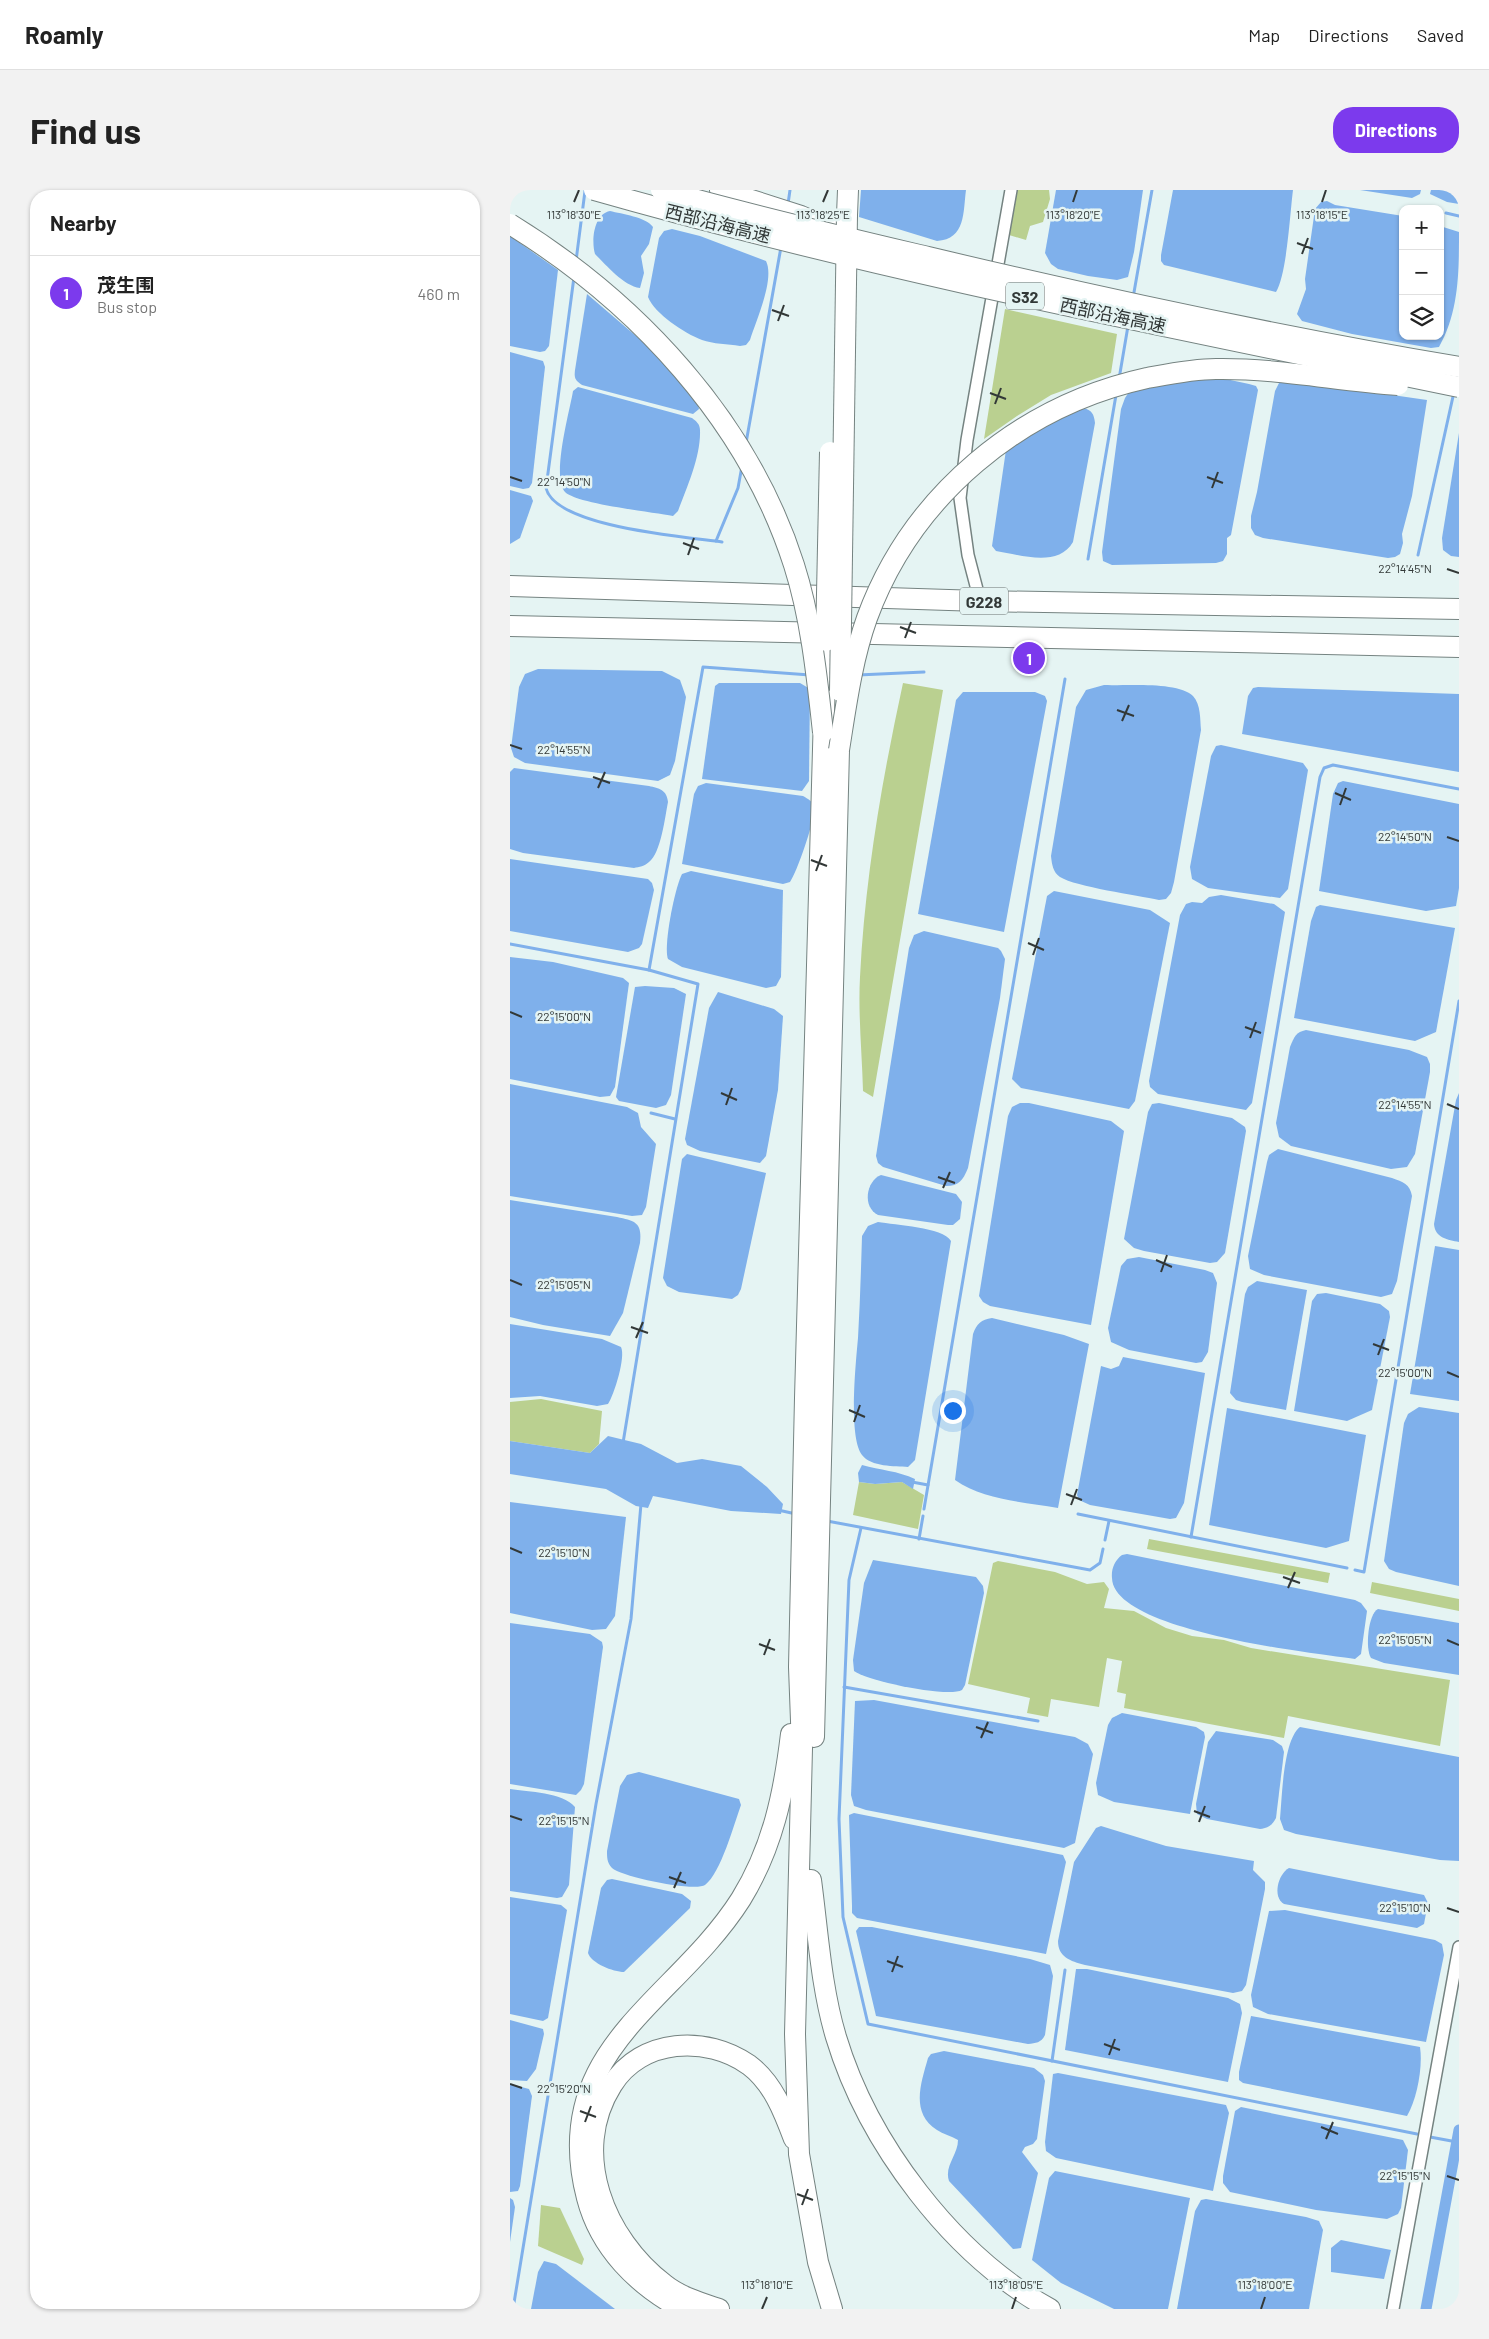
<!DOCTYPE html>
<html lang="en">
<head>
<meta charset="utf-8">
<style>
	:root { --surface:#fff; --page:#f2f2f2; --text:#222; --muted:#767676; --line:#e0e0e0; --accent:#7c3aed }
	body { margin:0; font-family:Barlow,"Noto Sans SC",sans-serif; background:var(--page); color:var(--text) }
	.controls { position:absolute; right:15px; top:15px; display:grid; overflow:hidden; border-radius:10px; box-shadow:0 1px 4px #0004 }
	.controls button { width:45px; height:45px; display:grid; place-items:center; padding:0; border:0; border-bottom:1px solid var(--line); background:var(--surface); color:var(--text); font:25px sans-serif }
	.you { position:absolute; left:442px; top:1220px; width:18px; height:18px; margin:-12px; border:4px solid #fff; border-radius:50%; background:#1a73e8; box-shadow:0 0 0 8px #1a73e833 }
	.badge { display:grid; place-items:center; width:32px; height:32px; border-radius:50%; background:var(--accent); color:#fff; font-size:16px; font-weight:700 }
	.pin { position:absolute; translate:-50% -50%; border:2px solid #fff; box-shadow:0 1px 5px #0006 }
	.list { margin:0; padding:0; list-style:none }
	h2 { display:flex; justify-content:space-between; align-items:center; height:65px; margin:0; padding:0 20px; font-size:21px }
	h2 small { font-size:16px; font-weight:400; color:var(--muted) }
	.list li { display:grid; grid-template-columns:32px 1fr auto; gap:15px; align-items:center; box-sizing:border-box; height:75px; padding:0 20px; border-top:1px solid var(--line) }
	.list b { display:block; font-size:19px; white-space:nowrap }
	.list p { margin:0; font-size:16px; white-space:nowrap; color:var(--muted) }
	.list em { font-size:16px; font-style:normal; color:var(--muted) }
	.icon { flex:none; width:28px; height:28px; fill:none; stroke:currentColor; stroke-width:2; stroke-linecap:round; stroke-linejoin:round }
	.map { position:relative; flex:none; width:949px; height:2119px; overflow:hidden; border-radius:20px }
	header { display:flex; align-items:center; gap:30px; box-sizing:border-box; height:70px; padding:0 25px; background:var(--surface); border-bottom:1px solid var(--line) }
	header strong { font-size:24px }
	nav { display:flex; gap:28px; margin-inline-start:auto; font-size:18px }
	.intro { display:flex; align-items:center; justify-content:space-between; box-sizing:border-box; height:120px; padding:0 30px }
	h1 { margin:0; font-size:35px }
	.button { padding:12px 22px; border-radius:20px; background:var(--accent); color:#fff; font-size:18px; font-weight:700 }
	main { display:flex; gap:30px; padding:0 30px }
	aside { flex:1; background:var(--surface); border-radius:20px; box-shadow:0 1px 4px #0004 }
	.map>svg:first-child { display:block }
	.green { fill:#bad090 }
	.water { fill:#7fb0eb }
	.pier { fill:#e5f4f3 }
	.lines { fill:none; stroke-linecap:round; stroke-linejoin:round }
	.stream { stroke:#7fb0eb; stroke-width:3 }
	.canal { stroke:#7fb0eb; stroke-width:11 }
	.street-casing { stroke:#758381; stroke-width:14 }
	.highway-casing { stroke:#758381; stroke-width:22 }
	.street { stroke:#fff; stroke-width:11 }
	.highway { stroke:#fff; stroke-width:20 }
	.highway-bridge-casing { stroke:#758381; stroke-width:22; stroke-linecap:butt }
	.highway-bridge { stroke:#fff; stroke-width:20 }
	.ticks { fill:none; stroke:#323837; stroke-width:2 }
	.labels { text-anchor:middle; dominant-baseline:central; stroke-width:5; stroke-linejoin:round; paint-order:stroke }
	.shield { fill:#e5f4f3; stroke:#68706f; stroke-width:1 }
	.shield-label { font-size:16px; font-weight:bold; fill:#323837 }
	.street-label { font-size:18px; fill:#323837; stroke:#e5f4f3 }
	.ticks-label { font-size:12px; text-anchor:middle; fill:#323837; stroke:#e5f4f3; stroke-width:5; stroke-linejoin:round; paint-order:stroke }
</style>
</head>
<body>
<header>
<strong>Roamly</strong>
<nav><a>Map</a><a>Directions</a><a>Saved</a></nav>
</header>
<div class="intro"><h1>Find us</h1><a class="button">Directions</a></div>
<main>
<aside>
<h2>Nearby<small></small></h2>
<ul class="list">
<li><span class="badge">1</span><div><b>茂生围</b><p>Bus stop</p></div><em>460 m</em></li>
</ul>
</aside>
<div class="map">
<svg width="949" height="2119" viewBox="0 0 949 2119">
	<rect width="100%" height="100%" fill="#e5f4f3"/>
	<g class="green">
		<polygon points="507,0 539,0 540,9 533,32 520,36 516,50 499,45"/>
		<polygon points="495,119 607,144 601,183 541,205 507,226 474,249"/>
		<path d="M393,493L433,500L363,907L353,901C352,863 348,824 350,787C355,687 372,590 393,493Z"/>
		<polygon points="31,1209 92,1221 89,1254 80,1263 0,1251 0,1212"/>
		<polygon points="349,1292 365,1294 392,1292 414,1305 408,1339 343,1325"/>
		<polygon points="639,1349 820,1383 818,1393 637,1359"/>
		<polygon points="488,1371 545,1382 577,1394 594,1392 599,1399 594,1418 624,1421 656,1438 682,1446 714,1450 741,1458 940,1490 930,1556 778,1526 774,1548 614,1518 616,1504 607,1502 612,1471 597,1468 589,1517 541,1509 538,1527 517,1523 520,1508 458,1494 483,1373"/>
		<polygon points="862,1392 949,1409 949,1421 860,1403"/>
		<polygon points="31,2015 50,2018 74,2069 72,2075 28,2056"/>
	</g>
	<g class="water">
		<path d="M351,0H456C453,22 456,49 427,51L349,27Z"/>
		<polygon points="546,0 633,0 624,62 618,87 607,90 578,86 548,79 541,74 535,63"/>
		<path d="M663,0H783C780,23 777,84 766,102L654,75L651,71V65Z"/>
		<polygon points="850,0 911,0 910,4 902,8"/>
		<polygon points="921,0 949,0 949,14 937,12 920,4"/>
		<path d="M817,11L825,15L893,26V146H930V36L949,42C949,82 949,122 929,157L921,158L842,144L792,131L787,124L796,99L795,89L805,19L811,12Z"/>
		<path d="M100,21C112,24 136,27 143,37L139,54L131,66L134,83L130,98C114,96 96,75 85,64C81,50 84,24 100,21Z"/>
		<path d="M162,39L190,46L256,71C265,89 246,131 240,150L236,155L230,156C218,154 203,154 192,150C174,143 145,124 138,107L149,48L154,41Z"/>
		<polygon points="0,46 48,80 39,156 35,161 30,162 0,156"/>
		<path d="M77,104L133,152L163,182L188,214L189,219L183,224L72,195C65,190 64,188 65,180Z"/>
		<polygon points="0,162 33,171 35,177 22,293 19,298 13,299 0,296"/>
		<polygon points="697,185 739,194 746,196 748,200 721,345 717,348 717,364 713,371 706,373 602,375 593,371 592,362 611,219 615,208 621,199"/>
		<polygon points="771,189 917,210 902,306 892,344 893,353 890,364 885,367 878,368 753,348 745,345 741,338 741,326 747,302 765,201"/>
		<path d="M68,197L182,228C186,231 190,234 190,240C191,266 177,297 168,321L163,326C143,322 67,314 55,302C41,287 60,220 63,201Z"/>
		<path d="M573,218C582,220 584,224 585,233L563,352C548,378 511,365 486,361L482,356L497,253Z"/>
		<polygon points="949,243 949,367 941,366 933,360 932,348"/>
		<polygon points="0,300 21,306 23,311 10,348 0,354"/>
		<polygon points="28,479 152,481 170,490 176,507 165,571 160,585 148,591 15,573 4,567 1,558 9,497 15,484"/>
		<polygon points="209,493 290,493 300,499 299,591 292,601 192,589 205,496"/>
		<path d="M594,495C615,496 668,491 683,506C691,515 690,529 691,540L664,692L661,703L656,709L649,710C627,705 566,697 550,687C543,682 542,675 541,666L566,517L576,500Z"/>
		<polygon points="748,497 949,504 949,582 732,544 738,506 743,498"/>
		<polygon points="453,502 525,502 535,506 537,511 494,742 408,724 446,510"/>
		<polygon points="711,555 793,573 798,580 778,699 770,708 698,698 682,689 680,677 701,566 706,556"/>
		<path d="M4,578L139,596C149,598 157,600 158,612C155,627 151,663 139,672C135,676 129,677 124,678L13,663L0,659V582Z"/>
		<polygon points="833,591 949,614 949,698 946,716 916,721 809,701 823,604 828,593"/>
		<path d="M196,593L293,606C298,609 303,611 304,617C306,628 287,682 280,692L273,694L172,674L184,604L188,596Z"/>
		<polygon points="0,669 138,689 142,693 144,700 132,754 129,758 118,762 0,741"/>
		<path d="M181,681L273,700L271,787L266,796L256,798L172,777L158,769C153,756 165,697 172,684Z"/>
		<polygon points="544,701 640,720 660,733 625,911 619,919 511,898 502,889 537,706"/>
		<polygon points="711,705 764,714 775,722 742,913 736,920 648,904 640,897 639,891 670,725 676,714 682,712 692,713 699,707"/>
		<polygon points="810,715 945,738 926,842 905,851 784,828 801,731 806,717"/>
		<path d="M414,741L488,758L491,761L495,769L490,808L458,978C453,990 449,996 436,996L373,977L368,973L366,966L399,758L404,745Z"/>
		<polygon points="0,767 43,772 113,788 119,793 105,897 100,906 90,907 0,889"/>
		<polygon points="135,796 164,798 176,804 161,905 156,915 146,918 109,911 106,907 125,797"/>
		<polygon points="208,802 264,819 273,826 268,900 256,966 250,973 190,961 177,955 175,949 199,818"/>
		<path d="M796,840L899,860L917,867L920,874V882L905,964L897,977L881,979L781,956L769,947L766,933L780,857C784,847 786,842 796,840Z"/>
		<polygon points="0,894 117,917 128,923 131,937 146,954 136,1017 132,1025 122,1026 0,1006"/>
		<path d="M949,903V1052C938,1050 925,1048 924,1034L946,910Z"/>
		<polygon points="510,913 519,913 601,931 614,941 581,1135 480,1116 473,1112 469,1106 498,926 502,917"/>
		<polygon points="649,913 722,928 735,937 736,941 715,1063 707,1072 700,1073 634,1061 624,1058 614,1049 638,922 642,914"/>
		<path d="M768,959L882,988C893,992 900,994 902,1006L887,1091L882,1104L871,1107L754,1085L740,1079L738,1066L757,972L759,965Z"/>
		<polygon points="177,964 256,983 231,1099 228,1105 222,1109 169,1102 157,1096 153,1088 172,969"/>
		<path d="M371,985L446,1004L452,1012L450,1029L443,1035H438L368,1025C352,1017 356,991 371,985Z"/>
		<path d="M0,1010L107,1027C126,1031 132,1033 130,1053L113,1123L100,1146L33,1135L0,1127Z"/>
		<path d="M368,1032C385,1035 433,1037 441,1051L405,1270L398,1277C385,1276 361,1277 352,1265C338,1247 346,1171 348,1148C350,1114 351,1080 352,1046L358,1036Z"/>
		<polygon points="925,1056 949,1060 949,1211 900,1204"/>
		<polygon points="629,1067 695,1080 703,1083 707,1093 698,1162 692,1172 686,1173 619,1160 601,1152 598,1138 611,1076 617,1069"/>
		<polygon points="747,1091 797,1100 776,1220 732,1212 726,1210 720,1203 735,1104 738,1097"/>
		<polygon points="816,1103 870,1114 879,1121 880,1127 862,1220 837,1231 784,1221 802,1111 807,1104"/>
		<path d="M482,1128L554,1145L579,1154L548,1318C513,1312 474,1310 445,1290L463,1144C467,1133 471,1130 482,1128Z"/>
		<path d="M0,1134L92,1149L111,1157C116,1167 104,1205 98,1214L87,1216L30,1206L0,1208Z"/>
		<polygon points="613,1167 695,1183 674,1313 666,1328 660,1329 580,1315 569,1310 567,1305 591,1176 601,1179 609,1176"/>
		<polygon points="909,1217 949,1223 949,1396 886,1382 879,1379 874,1371 894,1233 898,1224"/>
		<polygon points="717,1218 856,1245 839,1351 816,1358 699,1335"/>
		<polygon points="98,1246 131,1254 167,1273 192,1269 231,1276 257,1297 273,1314 271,1324 221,1321 143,1306 138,1318 126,1316 96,1299 0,1284 0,1251 80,1263"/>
		<path d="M352,1275C370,1280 388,1281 405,1289L403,1299L392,1292L365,1294L349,1292L348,1283Z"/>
		<polygon points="0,1312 116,1327 105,1426 96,1439 82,1440 0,1423"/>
		<path d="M617,1364L845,1410L851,1413L857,1421L851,1464L845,1469C802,1463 603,1441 602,1388C601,1379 605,1370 612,1365Z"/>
		<path d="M363,1370L466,1387L473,1396L474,1403L455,1495L452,1500C438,1508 357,1491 344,1481L343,1470L354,1393Z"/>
		<path d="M868,1419L949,1433V1485L874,1473L861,1468C855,1459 858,1424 868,1419Z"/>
		<polygon points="0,1433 80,1444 92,1452 93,1457 74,1594 71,1600 66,1605 0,1594"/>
		<polygon points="364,1510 565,1547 578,1554 583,1564 565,1653 554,1658 356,1620 344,1616 341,1605 345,1511"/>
		<polygon points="612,1523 686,1537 694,1542 695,1547 680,1624 604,1612 588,1605 586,1593 598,1535 602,1528"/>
		<path d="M790,1537L949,1567V1671L930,1670L786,1644L774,1640L770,1629C772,1608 773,1550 790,1537Z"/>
		<path d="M706,1541L763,1550L772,1556L774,1562L766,1628C762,1635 759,1638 750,1639L697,1629L687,1624L686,1614L698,1552Z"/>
		<path d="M129,1582L229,1609L231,1615C224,1634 211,1683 195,1695C185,1702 112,1687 102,1678C97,1673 97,1667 97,1661L110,1596L117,1585Z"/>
		<path d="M0,1599C19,1602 52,1602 65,1617L59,1695L52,1707L47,1708L0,1701Z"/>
		<polygon points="344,1623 553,1665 556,1672 536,1764 347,1728 342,1723 342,1716 339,1625"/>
		<path d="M591,1636L656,1656L744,1671L743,1680L755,1692V1699L736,1795L732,1801L723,1803L575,1775C560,1771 548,1767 548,1751L564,1672L586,1638Z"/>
		<path d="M779,1678L914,1705L918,1713L914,1734L907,1738L774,1714C762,1707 768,1684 779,1678Z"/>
		<path d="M102,1689L172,1704L181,1711L180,1718L114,1782C103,1782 81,1773 78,1763L91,1698L97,1690Z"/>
		<polygon points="0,1707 51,1715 57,1720 38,1828 33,1831 0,1824"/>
		<polygon points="775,1720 925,1750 932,1754 934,1765 916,1852 758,1824 743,1817 741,1805 759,1721"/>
		<path d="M349,1737H362L520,1769L540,1775L543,1786L535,1845C531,1853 526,1853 518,1854L366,1826L346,1741Z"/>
		<polygon points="566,1779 577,1779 718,1808 730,1814 732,1823 718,1892 555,1860"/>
		<path d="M741,1826L910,1857C913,1877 907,1909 897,1926L733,1893L729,1890V1882Z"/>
		<polygon points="0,1830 33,1839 34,1844 26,1879 17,1891 0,1890"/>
		<path d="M434,1861L524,1878L533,1885L535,1891L527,1949L523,1954L515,1957L512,1962L528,1983L511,2058L503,2059L439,1991C434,1976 448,1965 448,1950C441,1946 433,1944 427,1940C400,1923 411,1893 418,1868L421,1864Z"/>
		<polygon points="548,1883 716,1915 719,1923 703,2001 546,1968 536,1961 535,1952 543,1884"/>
		<polygon points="0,1894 19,1899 22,1906 10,1996 8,2001 0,2002"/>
		<polygon points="731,1917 893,1950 898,1960 891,2018 888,2024 877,2029 806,2020 720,2002 713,1993 713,1986 725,1921"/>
		<polygon points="545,1981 680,2008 658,2119 604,2119 551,2093 522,2070 539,1988"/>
		<polygon points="0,2008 3,2010 5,2017 0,2052"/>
		<polygon points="696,2009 796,2027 809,2031 813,2040 799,2119 667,2119 685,2021 691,2010"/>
		<polygon points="831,2050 881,2060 874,2089 821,2082 821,2058"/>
		<polygon points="34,2071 46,2074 105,2119 21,2119 28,2082"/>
	</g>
	<polygon class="pier" points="825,143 923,160 870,152"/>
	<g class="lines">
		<g class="stream">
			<polyline points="278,14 280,0"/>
			<polyline points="936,23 949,26"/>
			<polyline points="66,71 75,1"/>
			<path d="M64,87L36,298C45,337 176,347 212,352"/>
			<polyline points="623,108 642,0"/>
			<polyline points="609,189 618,136"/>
			<polyline points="236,253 271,57"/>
			<polyline points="206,351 228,298 232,276"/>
			<polyline points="908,365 944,202"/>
			<polyline points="578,369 606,205"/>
			<polyline points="348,485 414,482"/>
			<polyline points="0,754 139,780 188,794 113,1253"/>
			<polyline points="139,780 193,477 300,485"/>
			<polyline points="141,923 165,929"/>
			<polyline points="402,1292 418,1295"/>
			<polyline points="414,1319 555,489"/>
			<polyline points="268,1320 286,1324"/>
			<polyline points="568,1324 837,1378"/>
			<polyline points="317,1331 580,1380 590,1373 593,1359"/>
			<polyline points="351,1338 339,1390 329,1629 333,1727 358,1834 907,1944"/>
			<polyline points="681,1347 810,587 814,578 823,575 949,599"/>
			<polyline points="409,1349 413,1326"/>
			<polyline points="595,1350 599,1331"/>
			<polyline points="845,1380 854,1382 949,811"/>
			<polyline points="334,1497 528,1531"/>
			<polyline points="542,1871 555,1780"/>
			<polyline points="920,1947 947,1952"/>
			<polyline points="3,2119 86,1614 121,1429 131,1314"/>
		</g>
		<polyline class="canal" points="916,2119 949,1940"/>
		<defs>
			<g id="street">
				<polyline points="470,411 458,365 450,308 457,250 501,0"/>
				<polyline points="883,2119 949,1757"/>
			</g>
			<g id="highway">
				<polyline points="210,0 291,26 319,38"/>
				<polyline points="337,25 338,0"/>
				<polyline points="0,396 470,411 949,419"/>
				<polyline points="0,436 949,457"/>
				<polyline points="316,451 295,1208 289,1477 292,1558 285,1844 289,1964 308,2072 322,2119"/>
				<polyline points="304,1547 329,560"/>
				<path d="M301,1690C308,1742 311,1797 326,1847C358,1953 442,2065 540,2119"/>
				<path d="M172,2119C127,2095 90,2058 77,2008C38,1859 165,1813 231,1709C263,1657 274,1603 281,1544"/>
				<path d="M209,2119C191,2113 170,2107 154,2094C95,2049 59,1963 102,1895C131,1848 197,1845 239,1875C263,1893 274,1922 284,1949"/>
			</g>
		</defs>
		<use href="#street" class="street-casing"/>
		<use href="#highway" class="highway-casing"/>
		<use href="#street" class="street"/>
		<use href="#highway" class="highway"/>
		<defs>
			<g id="highway-bridge">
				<path d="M84,0C368,81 659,137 949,197"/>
				<path d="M151,0C239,25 329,46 418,67C594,109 771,147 949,177"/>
				<path d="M0,34C127,112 238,231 284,375C301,428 307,487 313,542"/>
				<polyline points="316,451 320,262"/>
				<polyline points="330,501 337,25"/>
				<path d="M329,560C336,516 342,470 357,428C402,305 510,216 637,188C659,184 683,179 706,179C767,178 828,191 888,195"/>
			</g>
		</defs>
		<use href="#highway-bridge" class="highway-bridge-casing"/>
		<use href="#highway-bridge" class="highway-bridge"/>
	</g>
	<path class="ticks" d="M64,12L69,0M313,12L318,0M563,12L567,0M812,12L816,0M787,53L803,59M792,64L798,48M262,120L279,126M268,131L274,115M480,203L496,209M485,214L491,198M0,287L12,291M697,287L713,293M702,298L708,282M173,353L189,359M178,365L184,348M937,379L949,383M390,437L406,443M395,448L401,432M607,520L624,526M612,531L619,515M0,555L12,559M83,587L100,593M88,598L95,582M825,603L841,610M830,615L836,598M937,647L949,651M301,670L317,676M306,681L312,665M518,753L534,760M523,765L529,748M0,822L12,827M735,837L751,843M740,848L746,832M211,903L227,910M937,914L949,919M216,915L222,898M428,987L445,993M433,998L440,982M646,1070L662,1077M651,1082L657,1065M0,1090L12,1095M121,1137L138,1143M126,1148L133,1132M863,1154L879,1160M868,1165L874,1149M937,1182L949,1187M339,1220L355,1227M344,1232L350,1215M556,1304L572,1310M561,1315L567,1299M0,1358L12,1363M773,1387L790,1393M778,1398L785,1382M937,1450L949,1455M249,1454L265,1460M254,1465L260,1449M466,1537L483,1543M471,1548L478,1532M684,1621L700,1627M0,1626L12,1630M689,1632L695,1616M159,1687L176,1693M164,1698L171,1682M937,1718L949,1722M377,1771L393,1777M382,1782L388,1766M594,1854L610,1860M599,1865L605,1849M0,1894L12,1898M70,1921L86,1927M75,1932L81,1916M811,1937L828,1944M816,1949L823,1932M937,1986L949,1990M287,2004L303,2010M292,2015L298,1999M252,2119L257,2107M502,2119L506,2107M751,2119L755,2107"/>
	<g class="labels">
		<g class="shield">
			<rect x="496" y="92.5" width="38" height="27" rx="4"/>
			<rect x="450" y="397.5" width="48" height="27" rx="4"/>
		</g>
		<g class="shield-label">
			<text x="515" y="106">S32</text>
			<text x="474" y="411">G228</text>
		</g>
		<g class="street-label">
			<text transform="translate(208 33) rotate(14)">西部沿海高速</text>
			<text transform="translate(603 125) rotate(12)">西部沿海高速</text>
		</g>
	</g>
	<g class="ticks-label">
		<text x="563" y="29">113°18'20"E</text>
		<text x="812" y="29">113°18'15"E</text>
		<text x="64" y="29">113°18'30"E</text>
		<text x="313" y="29">113°18'25"E</text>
		<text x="54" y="296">22°14'50"N</text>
		<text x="895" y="383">22°14'45"N</text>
		<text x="54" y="564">22°14'55"N</text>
		<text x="895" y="651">22°14'50"N</text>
		<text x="54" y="831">22°15'00"N</text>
		<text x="895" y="919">22°14'55"N</text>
		<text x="54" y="1099">22°15'05"N</text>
		<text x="895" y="1187">22°15'00"N</text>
		<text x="54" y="1367">22°15'10"N</text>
		<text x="895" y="1454">22°15'05"N</text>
		<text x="54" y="1635">22°15'15"N</text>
		<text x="895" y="1722">22°15'10"N</text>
		<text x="54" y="1903">22°15'20"N</text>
		<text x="895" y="1990">22°15'15"N</text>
		<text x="257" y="2099">113°18'10"E</text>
		<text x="506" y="2099">113°18'05"E</text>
		<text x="755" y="2099">113°18'00"E</text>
	</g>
</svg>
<div class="controls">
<button>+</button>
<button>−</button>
<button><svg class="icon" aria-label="layers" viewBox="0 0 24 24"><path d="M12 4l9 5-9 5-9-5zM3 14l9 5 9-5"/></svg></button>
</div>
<div class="you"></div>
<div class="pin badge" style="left:519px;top:468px">1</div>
</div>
</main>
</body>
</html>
